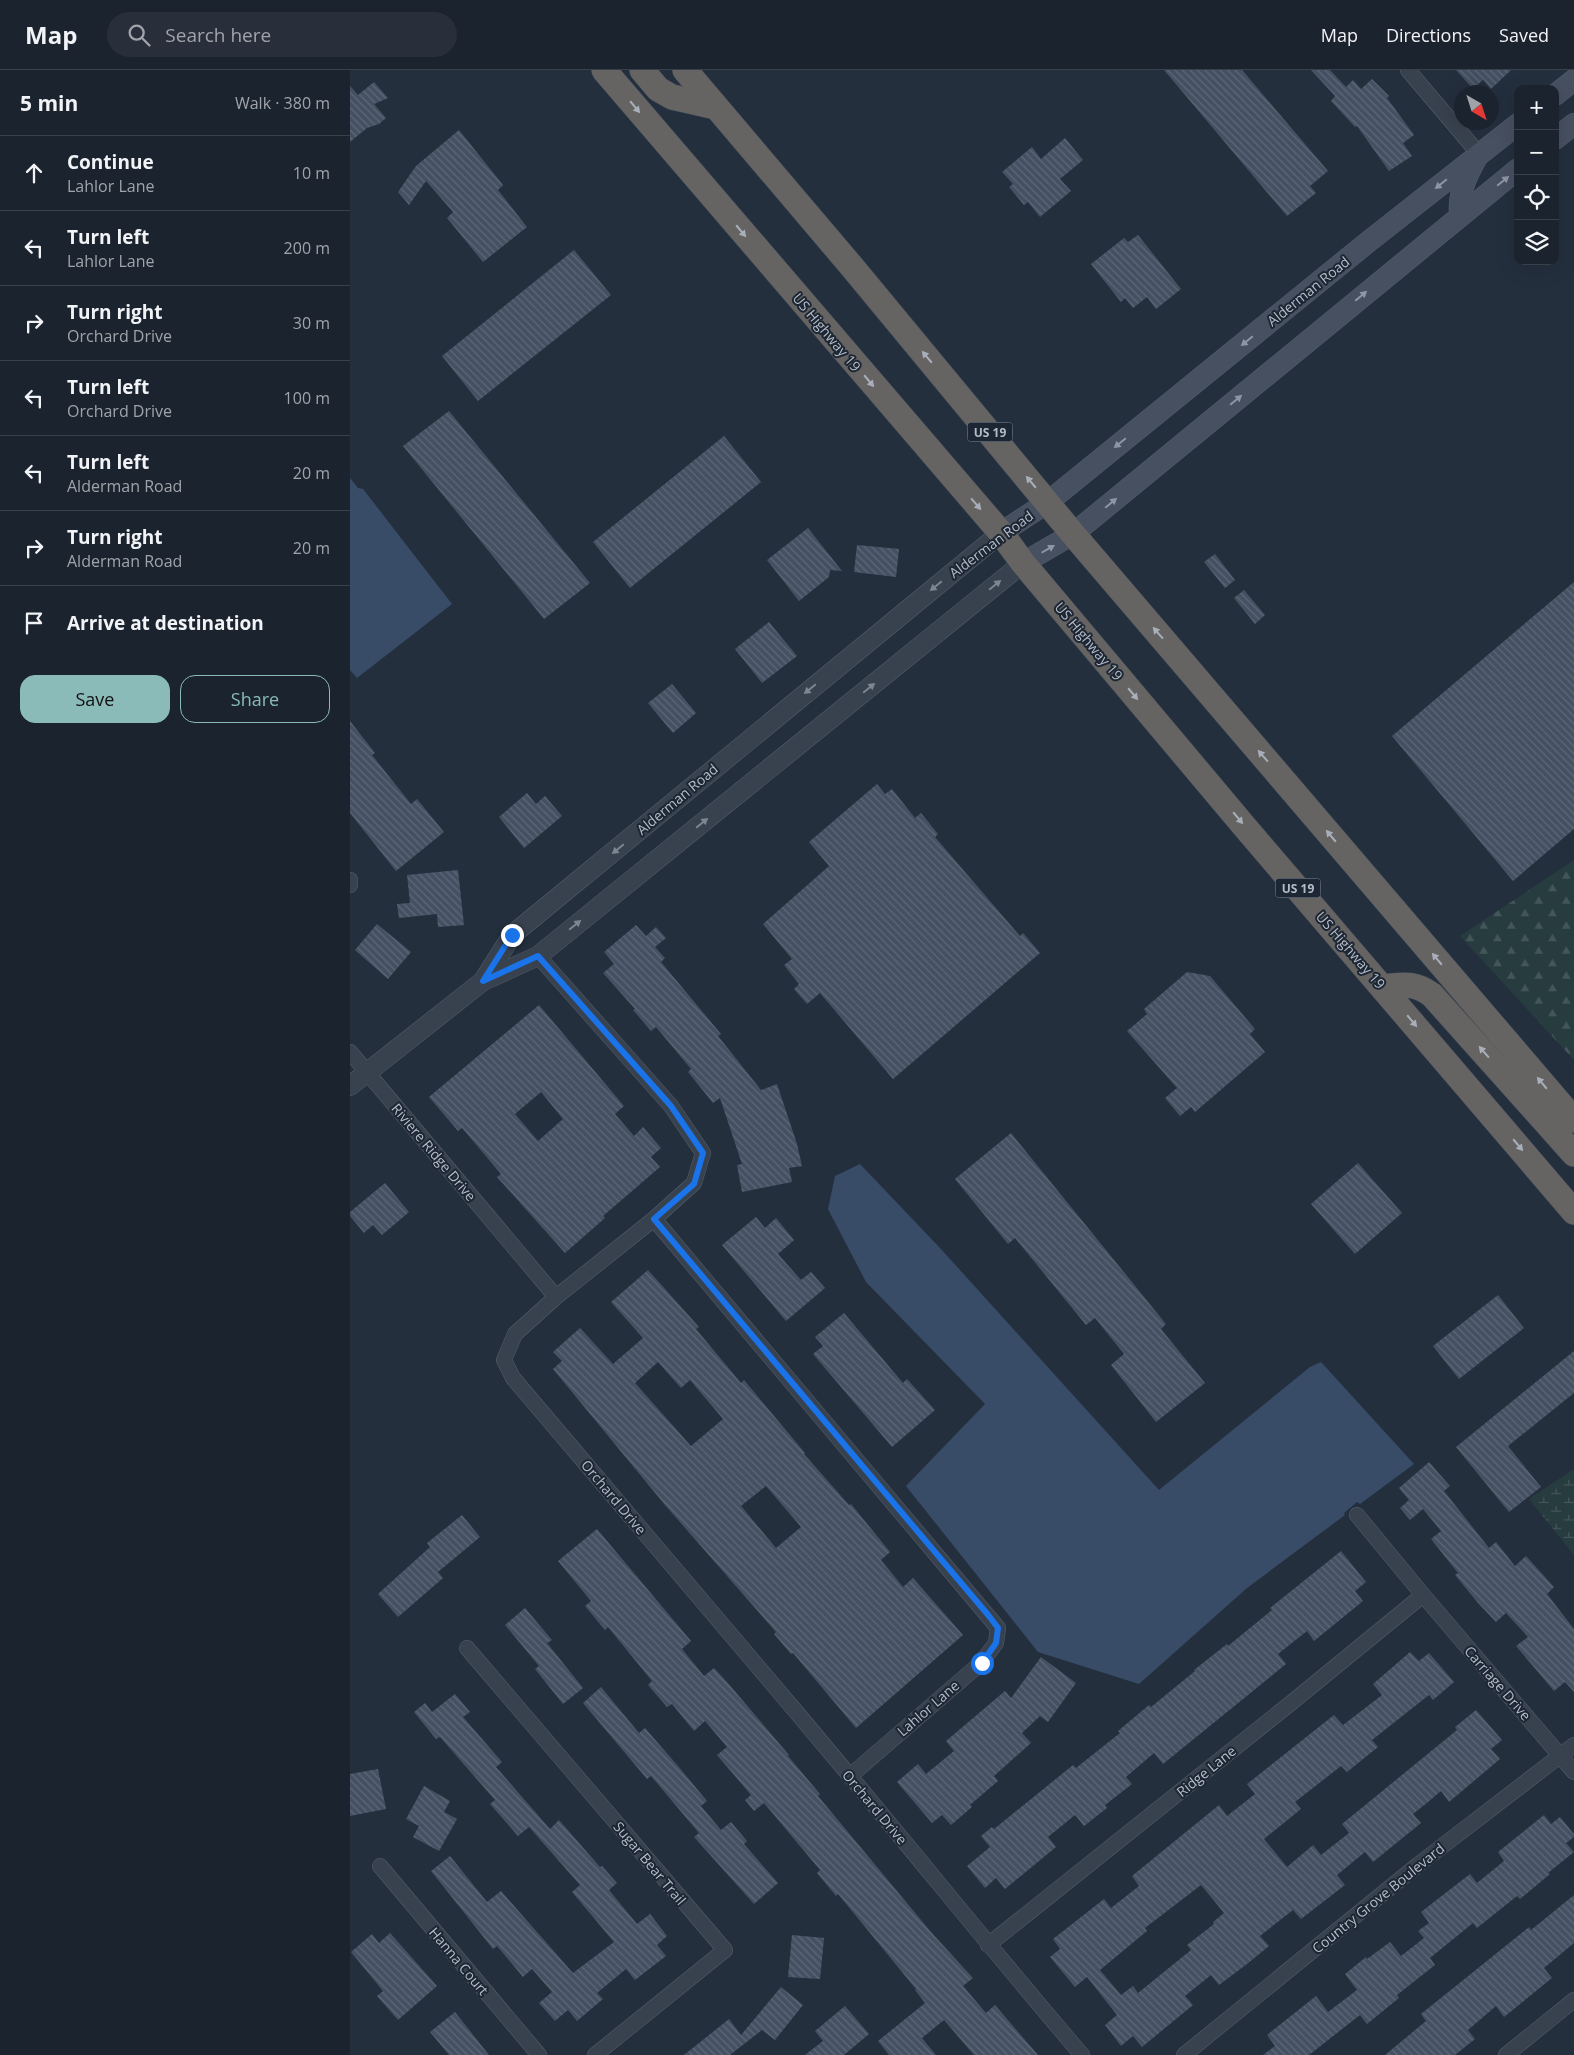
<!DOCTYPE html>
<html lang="en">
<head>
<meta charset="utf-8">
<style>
	:root { --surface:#1b232e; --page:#282f3a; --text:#f1f3f6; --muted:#a0a4aa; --line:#39404a; --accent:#8bbbb9 }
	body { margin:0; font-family:"Open Sans",sans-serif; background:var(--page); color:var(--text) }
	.controls { position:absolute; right:15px; top:15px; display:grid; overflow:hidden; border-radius:10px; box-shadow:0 5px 20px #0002 }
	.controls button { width:45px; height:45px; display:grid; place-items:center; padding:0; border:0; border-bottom:1px solid var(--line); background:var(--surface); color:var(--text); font:25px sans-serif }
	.compass { position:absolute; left:1104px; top:15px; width:45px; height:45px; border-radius:50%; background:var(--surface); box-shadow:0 5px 20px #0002; rotate:141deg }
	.stop { position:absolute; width:15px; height:15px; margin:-11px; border:4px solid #1a73e8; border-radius:50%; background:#fff }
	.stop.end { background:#1a73e8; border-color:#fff; box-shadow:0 1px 5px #0008 }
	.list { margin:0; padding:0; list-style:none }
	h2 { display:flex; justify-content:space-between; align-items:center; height:65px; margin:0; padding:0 20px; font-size:21px }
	h2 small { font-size:16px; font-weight:400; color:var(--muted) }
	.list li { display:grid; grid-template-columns:32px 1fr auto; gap:15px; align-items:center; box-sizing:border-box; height:75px; padding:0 20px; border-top:1px solid var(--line) }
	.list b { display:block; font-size:19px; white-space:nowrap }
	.list p { margin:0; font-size:16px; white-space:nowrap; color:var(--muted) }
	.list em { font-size:16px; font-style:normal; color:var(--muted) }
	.actions { display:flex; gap:10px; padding:15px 20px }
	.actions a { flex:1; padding:11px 0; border:1px solid var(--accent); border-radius:15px; text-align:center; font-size:18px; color:var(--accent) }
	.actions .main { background:var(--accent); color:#111 }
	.icon { flex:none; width:28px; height:28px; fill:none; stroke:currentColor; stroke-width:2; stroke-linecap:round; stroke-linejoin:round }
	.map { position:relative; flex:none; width:1224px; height:1985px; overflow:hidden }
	header { display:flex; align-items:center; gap:30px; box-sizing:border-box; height:70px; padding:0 25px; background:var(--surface); border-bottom:1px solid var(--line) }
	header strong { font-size:24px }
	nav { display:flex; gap:28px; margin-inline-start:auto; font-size:18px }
	.search { width:350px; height:45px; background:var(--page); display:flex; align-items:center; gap:12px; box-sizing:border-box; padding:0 18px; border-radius:28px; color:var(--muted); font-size:19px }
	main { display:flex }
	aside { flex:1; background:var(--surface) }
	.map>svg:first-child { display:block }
	.forest { fill:url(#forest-firs) }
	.wetland { fill:url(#wetland-marsh) }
	.water { fill:#394c67 }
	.building { fill:url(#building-back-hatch); fill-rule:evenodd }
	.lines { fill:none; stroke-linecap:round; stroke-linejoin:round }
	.minor-casing { stroke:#565f6c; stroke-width:16 }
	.tertiary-casing { stroke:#565f6c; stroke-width:20 }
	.secondary-casing { stroke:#565f6c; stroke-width:22 }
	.trunk-casing { stroke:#434c59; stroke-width:26 }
	.minor { stroke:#38414e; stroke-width:15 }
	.tertiary { stroke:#38414e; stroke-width:19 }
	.secondary { stroke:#465061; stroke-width:21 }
	.trunk { stroke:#656462; stroke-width:25 }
	.oneway { fill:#a8afba }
	.oneway2 { fill:#8e96a5 }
	.oneway3 { fill:#7c8592 }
	.route { stroke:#1a73e8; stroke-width:6 }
	.labels { text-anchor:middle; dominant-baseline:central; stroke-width:4; stroke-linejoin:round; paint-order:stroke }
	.shield { fill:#1d2633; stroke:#878f9c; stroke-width:1 }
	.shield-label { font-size:12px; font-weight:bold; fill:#b4bcc9 }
	.street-label { font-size:14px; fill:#b4bcc9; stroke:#1d2633 }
</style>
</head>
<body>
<header>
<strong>Map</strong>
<div class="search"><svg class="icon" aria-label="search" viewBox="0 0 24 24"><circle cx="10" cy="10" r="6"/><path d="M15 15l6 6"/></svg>Search here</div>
<nav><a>Map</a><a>Directions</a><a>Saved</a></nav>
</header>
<main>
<aside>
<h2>5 min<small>Walk · 380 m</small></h2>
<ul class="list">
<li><svg class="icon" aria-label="ahead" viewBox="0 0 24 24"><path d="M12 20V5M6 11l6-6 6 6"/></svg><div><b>Continue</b><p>Lahlor Lane</p></div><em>10 m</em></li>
<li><svg class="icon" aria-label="left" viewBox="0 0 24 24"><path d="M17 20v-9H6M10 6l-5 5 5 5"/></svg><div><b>Turn left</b><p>Lahlor Lane</p></div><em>200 m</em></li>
<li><svg class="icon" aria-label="right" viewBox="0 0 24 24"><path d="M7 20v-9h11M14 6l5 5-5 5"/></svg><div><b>Turn right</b><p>Orchard Drive</p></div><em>30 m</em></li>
<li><svg class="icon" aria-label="left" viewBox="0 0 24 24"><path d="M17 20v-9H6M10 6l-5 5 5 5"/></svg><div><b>Turn left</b><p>Orchard Drive</p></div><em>100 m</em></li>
<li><svg class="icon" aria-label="left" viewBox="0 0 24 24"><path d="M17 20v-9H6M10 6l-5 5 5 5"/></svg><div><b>Turn left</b><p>Alderman Road</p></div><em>20 m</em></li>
<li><svg class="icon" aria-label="right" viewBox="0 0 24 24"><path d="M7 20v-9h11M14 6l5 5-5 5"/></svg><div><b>Turn right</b><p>Alderman Road</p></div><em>20 m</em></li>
<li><svg class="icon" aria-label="arrive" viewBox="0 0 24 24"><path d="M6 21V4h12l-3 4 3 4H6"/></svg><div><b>Arrive at destination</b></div></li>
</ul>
<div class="actions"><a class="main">Save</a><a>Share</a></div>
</aside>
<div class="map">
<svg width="1224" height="1985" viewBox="0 0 1224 1985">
	<defs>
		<pattern id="forest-firs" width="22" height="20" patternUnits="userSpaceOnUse" patternTransform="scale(1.25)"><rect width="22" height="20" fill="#263c3f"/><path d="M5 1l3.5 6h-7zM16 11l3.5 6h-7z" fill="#435659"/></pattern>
		<pattern id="wetland-marsh" width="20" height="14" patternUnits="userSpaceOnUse" patternTransform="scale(1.25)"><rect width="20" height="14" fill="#263c3f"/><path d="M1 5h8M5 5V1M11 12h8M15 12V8" fill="none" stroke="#435659"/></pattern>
		<pattern id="building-back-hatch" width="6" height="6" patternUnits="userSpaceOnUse" patternTransform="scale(1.25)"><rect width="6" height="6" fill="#455162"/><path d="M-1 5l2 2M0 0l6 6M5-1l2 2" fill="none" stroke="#5d6877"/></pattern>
	</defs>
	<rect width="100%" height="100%" fill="#242f3e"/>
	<polygon class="forest" points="1224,790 1224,990 1110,866"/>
	<polygon class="wetland" points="1224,1399 1224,1485 1179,1429"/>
	<g class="water">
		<polygon points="0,402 0,408 8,418 13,419 102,534 7,608 0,600"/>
		<polygon points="510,1094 590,1178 809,1420 960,1297 971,1292 1064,1394 1010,1434 1007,1432 994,1443 995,1445 897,1518 789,1614 688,1582 556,1416 635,1334 516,1212 478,1139 485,1106"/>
	</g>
	<g class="building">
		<polygon points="814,0 892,0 978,101 960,116 966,123 937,146"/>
		<polygon points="961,0 980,0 996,17 1003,10 1011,19 1022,9 1039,26 1037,28 1064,65 1053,73 1062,86 1039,101 1007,56 1005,57 981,31 985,26"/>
		<polygon points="1106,0 1161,0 1141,19 1133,10 1123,19"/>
		<polygon points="24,12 38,28 24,34 36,48 29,54 17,58 0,72 0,16 8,25"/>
		<polygon points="109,60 153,115 148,120 177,157 133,192 97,148 103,142 76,111 59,135 48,122 66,96"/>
		<polygon points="715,68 733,90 710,109 721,121 690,147 678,132 674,135 659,117 663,114 652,102 682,77 691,89"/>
		<polygon points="788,165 831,219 806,239 797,227 783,238 775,228 771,232 741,194 774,168 778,172"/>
		<polygon points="224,180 261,225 128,331 92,286"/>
		<polygon points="99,341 240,513 194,549 53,376"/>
		<polygon points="374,366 411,412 280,518 243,472"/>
		<polygon points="458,458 492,501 480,500 479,507 449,531 417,490"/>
		<polygon points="507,475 549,479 546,507 504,502"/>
		<polygon points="865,484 885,510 875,518 854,492"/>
		<polygon points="1224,512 1224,759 1163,811 1042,666"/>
		<polygon points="894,520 915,545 905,554 884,528"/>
		<polygon points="419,552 447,586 412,613 385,579"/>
		<polygon points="322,614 346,643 323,663 298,633"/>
		<polygon points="0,651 25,683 22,685 61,734 67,729 94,762 46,801 0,743"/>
		<polygon points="527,714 535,724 542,719 565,748 571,743 588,764 585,767 670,866 673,863 690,883 543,1009 470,923 457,934 444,919 449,914 434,895 442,889 413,854 479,796 459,772"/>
		<polygon points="177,723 186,734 195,726 212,746 174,778 149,747"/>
		<polygon points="108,800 114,855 88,857 87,844 49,848 47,834 60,833 57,805"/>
		<polygon points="27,854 61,882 38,909 5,880"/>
		<polygon points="286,855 296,866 306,857 316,868 305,877 315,888 311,892 371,964 368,966 411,1020 427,1014 447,1074 452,1096 439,1098 442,1112 392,1122 387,1095 392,1094 370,1028 363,1033 338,1002 341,999 306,957 301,961 283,940 285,939 253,903 264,894 254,882"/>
		<polygon points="837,902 860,906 905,959 900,964 915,982 845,1042 841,1037 830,1046 815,1028 827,1018 777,961 797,944 794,939"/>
		<path d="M189,935L274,1036L265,1044L284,1066L293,1057L311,1078L301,1087L310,1097L253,1146L255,1148L215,1183L147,1107L151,1104L112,1058L108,1061L79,1027ZM191,1022L213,1049L188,1071L165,1044Z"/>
		<polygon points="661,1063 816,1254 811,1259 855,1313 806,1352 761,1295 774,1284 745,1248 736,1255 665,1168 658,1174 605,1109"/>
		<polygon points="1008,1093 1052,1143 1005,1184 961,1134"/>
		<polygon points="35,1113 59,1142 32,1165 23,1155 14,1163 0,1146 0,1142"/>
		<polygon points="406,1147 415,1158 426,1148 444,1170 428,1184 451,1210 461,1202 475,1218 436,1251 372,1175"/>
		<path d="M298,1200L349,1257L346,1259L391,1313L394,1310L455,1383L454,1384L499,1435L501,1434L540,1482L531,1490L553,1517L563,1508L613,1565L506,1658L443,1583L441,1584L424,1564L426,1562L315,1435L203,1299L212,1291L203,1282L230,1258L263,1294L293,1268L261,1232ZM308,1292L331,1318L340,1310L373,1349L341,1376L285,1313ZM416,1416L451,1457L426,1478L391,1436Z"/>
		<polygon points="1148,1225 1174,1258 1109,1309 1083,1276"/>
		<polygon points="494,1243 553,1313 557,1309 585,1340 542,1377 463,1284 473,1276 465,1267"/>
		<polygon points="1224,1281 1224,1323 1158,1376 1191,1417 1159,1442 1106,1377"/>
		<polygon points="1079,1392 1100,1416 1094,1421 1139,1478 1146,1472 1165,1496 1176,1486 1204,1517 1197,1524 1224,1559 1224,1622 1215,1612 1204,1621 1166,1576 1178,1567 1156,1543 1146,1552 1128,1533 1105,1505 1108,1503 1081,1469 1091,1461 1073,1439 1060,1450 1050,1438 1059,1430 1049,1418"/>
		<polygon points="112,1445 130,1467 88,1502 93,1508 48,1547 28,1524 80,1477 77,1473"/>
		<polygon points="247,1459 341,1571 332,1579 354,1606 364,1598 377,1612 439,1685 438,1686 470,1724 468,1726 581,1862 623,1908 613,1916 636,1943 645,1935 688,1985 624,1985 594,1950 572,1968 586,1985 539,1985 528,1971 575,1933 565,1920 566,1919 488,1824 486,1826 467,1803 470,1800 414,1733 404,1741 395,1730 401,1725 367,1685 377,1677 355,1651 344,1661 322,1634 317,1637 298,1615 302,1611 258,1557 255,1560 235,1536 241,1531 208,1491"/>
		<polygon points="991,1481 1016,1512 1005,1521 1013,1531 964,1571 957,1561 928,1584 936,1594 813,1694 804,1683 776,1707 782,1714 755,1735 757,1738 734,1756 725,1745 698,1767 706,1777 655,1819 646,1808 635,1818 617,1796 640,1777 631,1766 642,1757 644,1759 723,1695 726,1698 770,1663 768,1661 799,1635 801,1637 845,1601 844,1600 877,1574 878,1576 922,1540 920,1538"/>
		<polygon points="175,1538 202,1570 197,1573 233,1618 213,1634 185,1599 189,1596 155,1555"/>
		<path d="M1060,1582L1069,1591L1079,1583L1104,1612L1083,1630L1079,1625L1022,1670L1028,1677L997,1702L991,1696L945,1732L951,1739L914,1769L937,1797L963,1775L971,1785L999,1763L992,1754L1107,1660L1105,1657L1126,1640L1152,1670L1141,1679L1150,1689L1099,1732L1091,1721L1078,1732L1063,1744L1071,1753L1023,1792L1015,1782L987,1805L995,1815L951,1849L943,1840L910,1866L919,1876L897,1894L869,1915L861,1905L835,1926L843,1935L792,1977L783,1966L771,1976L755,1955L767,1945L737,1907L725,1917L700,1887L710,1879L703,1869L754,1829L761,1838L789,1816L782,1806L869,1735L877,1746L905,1724L897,1714L984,1645L993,1655L1032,1625L1023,1614ZM851,1815L874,1843L863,1852L864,1854L837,1875L841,1880L788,1923L783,1916L771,1925L750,1900L797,1861L795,1858Z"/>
		<polygon points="691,1587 726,1613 698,1652 690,1646 672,1663 681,1673 644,1706 648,1711 620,1735 622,1737 601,1755 592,1745 582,1753 547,1712 568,1694 576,1704 604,1681 596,1671 655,1621 661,1628"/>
		<polygon points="251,1617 289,1663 295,1658 328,1696 357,1731 351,1736 371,1760 381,1752 397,1771 394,1774 428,1813 404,1834 344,1767 349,1763 301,1706 297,1709 233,1633"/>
		<polygon points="105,1624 120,1642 113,1647 152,1692 146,1697 200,1759 209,1750 250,1797 252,1796 267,1813 259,1820 287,1854 300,1844 317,1866 307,1875 316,1886 285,1910 276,1899 247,1923 253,1929 227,1951 218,1940 205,1951 189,1933 202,1922 182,1899 173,1907 147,1876 143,1879 81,1801 100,1786 137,1832 151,1821 223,1903 264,1872 222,1822 230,1815 179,1757 168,1766 140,1734 145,1730 90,1667 86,1669 64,1642 75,1633 82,1642"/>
		<polygon points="28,1699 36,1739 0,1746 0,1704"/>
		<polygon points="74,1716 100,1731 94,1742 107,1749 89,1781 63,1767 69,1756 56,1749"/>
		<polygon points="1194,1745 1201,1754 1210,1747 1224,1764 1224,1767 1216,1773 1224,1782 1198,1803 1200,1804 1170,1829 1167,1826 1127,1858 1123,1853 1080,1888 1085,1895 1047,1925 1049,1928 1017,1954 1010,1945 959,1985 913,1985 925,1976 917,1965 966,1926 978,1942 1007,1920 995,1904 1016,1887 1017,1889 1040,1872 1051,1886 1074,1868 1068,1861 1079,1853 1071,1842 1120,1804 1127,1813 1154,1791 1148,1782"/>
		<polygon points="1224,1825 1224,1873 1194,1898 1202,1908 1154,1947 1146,1936 1118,1960 1125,1969 1105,1985 1035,1985 1076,1951 1071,1944 1179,1857 1181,1860"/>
		<polygon points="40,1863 87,1916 48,1950 27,1926 33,1921 1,1882 22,1864 29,1873"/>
		<polygon points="442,1865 474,1868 470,1909 438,1907"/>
		<polygon points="431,1917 453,1935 425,1970 412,1960 380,1985 334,1985 379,1949 391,1965"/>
		<polygon points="495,1936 519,1964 494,1985 455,1985 473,1971 465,1961"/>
		<polygon points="105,1942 139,1985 99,1985 80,1962"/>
	</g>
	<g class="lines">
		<defs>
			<g id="minor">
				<polyline points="1058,0 1129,84"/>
				<polyline points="0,810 0,815"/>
				<path d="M188,886L321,1036L353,1083L344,1113L304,1149L206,1227L165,1264L154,1290L163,1308C276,1440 388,1572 499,1705C577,1798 653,1893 732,1985"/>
				<polyline points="0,982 206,1227"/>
				<polyline points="304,1149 648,1558 646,1573 631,1593 500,1706"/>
				<polyline points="1007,1445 1073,1525 1224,1702"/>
				<polyline points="117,1578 375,1880 245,1985"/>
				<polyline points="30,1796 189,1985"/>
				<polyline points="638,1875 941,1633 1073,1525"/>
				<polyline points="834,1985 1069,1794 1224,1675"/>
				<polyline points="1156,1985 1224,1930"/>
			</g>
			<g id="tertiary">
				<polyline points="133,911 162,865 651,463"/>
				<polyline points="0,1016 133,911 188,886 673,493"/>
			</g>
			<g id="secondary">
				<polyline points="1205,25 1224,10"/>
				<polyline points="1205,69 1224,54"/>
				<path d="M1110,145C1108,124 1116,107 1126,89"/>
				<polyline points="651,463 698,432 1018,172 1168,54"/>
				<polyline points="673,493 723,464 1168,99"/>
			</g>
			<g id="trunk">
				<polyline points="254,0 651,463 673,493 894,756 1224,1142"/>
				<polyline points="292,0 308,19 322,27 366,37"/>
				<polyline points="335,0 503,198 723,464 1224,1050"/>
				<path d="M1033,917C1054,915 1064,912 1082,925L1224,1084"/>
			</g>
		</defs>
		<use href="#minor" class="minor-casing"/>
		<use href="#tertiary" class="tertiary-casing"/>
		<use href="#secondary" class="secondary-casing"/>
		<use href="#trunk" class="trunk-casing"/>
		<use href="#minor" class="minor"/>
		<use href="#tertiary" class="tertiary"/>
		<use href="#secondary" class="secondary"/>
		<use href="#trunk" class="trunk"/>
	</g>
	<defs><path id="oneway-solid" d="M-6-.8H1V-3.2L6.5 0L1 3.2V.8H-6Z" transform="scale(1.25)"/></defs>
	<g class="oneway">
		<use href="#oneway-solid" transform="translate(285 37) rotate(50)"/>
		<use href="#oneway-solid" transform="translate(391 161) rotate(50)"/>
		<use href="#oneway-solid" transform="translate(577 287) rotate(-130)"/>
		<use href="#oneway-solid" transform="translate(519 311) rotate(50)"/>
		<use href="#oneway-solid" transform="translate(681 412) rotate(-130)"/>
		<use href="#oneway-solid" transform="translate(626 434) rotate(49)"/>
		<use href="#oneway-solid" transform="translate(808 563) rotate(-131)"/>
		<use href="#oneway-solid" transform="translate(783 624) rotate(50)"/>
		<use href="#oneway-solid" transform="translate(913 686) rotate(-131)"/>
		<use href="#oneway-solid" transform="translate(888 748) rotate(50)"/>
		<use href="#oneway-solid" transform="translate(981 766) rotate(-130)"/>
		<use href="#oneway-solid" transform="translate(1087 889) rotate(-130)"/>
		<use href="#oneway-solid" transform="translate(1062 951) rotate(50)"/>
		<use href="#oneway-solid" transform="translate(1134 982) rotate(-131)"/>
		<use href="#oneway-solid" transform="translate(1192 1013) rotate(-130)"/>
		<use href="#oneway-solid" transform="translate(1168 1075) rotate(50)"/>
	</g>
	<g class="oneway2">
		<use href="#oneway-solid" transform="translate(1153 111) rotate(-39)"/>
		<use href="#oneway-solid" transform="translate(1091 114) rotate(141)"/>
		<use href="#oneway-solid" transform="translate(1011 226) rotate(-40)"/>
		<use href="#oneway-solid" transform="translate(897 271) rotate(141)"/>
		<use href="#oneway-solid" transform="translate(886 330) rotate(-40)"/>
		<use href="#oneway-solid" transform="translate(770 373) rotate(141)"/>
		<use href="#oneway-solid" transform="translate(761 433) rotate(-40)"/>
		<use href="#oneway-solid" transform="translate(698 479) rotate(-30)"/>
	</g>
	<g class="oneway3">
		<use href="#oneway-solid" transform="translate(645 515) rotate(-39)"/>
		<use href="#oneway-solid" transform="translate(586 516) rotate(141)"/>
		<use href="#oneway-solid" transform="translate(519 618) rotate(-39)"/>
		<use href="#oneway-solid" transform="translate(460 619) rotate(141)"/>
		<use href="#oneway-solid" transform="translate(352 753) rotate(-39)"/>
		<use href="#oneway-solid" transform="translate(268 779) rotate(141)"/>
		<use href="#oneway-solid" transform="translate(225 855) rotate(-39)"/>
	</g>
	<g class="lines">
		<polyline class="route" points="162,865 133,911 188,886 321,1036 353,1083 344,1114 304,1149 639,1546 648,1558 646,1573 632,1593"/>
	</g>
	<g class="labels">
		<g class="shield">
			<rect x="617.5" y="352.5" width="45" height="19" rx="4"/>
			<rect x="925.5" y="808.5" width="45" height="19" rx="4"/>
		</g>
		<g class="shield-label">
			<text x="640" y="362">US 19</text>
			<text x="948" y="818">US 19</text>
		</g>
		<g class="street-label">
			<text transform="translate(958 221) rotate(-39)">Alderman Road</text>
			<text transform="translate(477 262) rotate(50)">US Highway 19</text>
			<text transform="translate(641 474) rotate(-37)">Alderman Road</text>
			<text transform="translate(739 571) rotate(50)">US Highway 19</text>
			<text transform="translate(327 729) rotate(-40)">Alderman Road</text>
			<text transform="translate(1001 880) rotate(49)">US Highway 19</text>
			<text transform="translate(84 1082) rotate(50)">Riviere Ridge Drive</text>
			<text transform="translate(264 1427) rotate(50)">Orchard Drive</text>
			<text transform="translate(1148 1613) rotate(49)">Carriage Drive</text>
			<text transform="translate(578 1638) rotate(-41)">Lahlor Lane</text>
			<text transform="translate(856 1701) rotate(-39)">Ridge Lane</text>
			<text transform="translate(525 1737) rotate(50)">Orchard Drive</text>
			<text transform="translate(300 1793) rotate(50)">Sugar Bear Trail</text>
			<text transform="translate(1028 1828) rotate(-39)">Country Grove Boulevard</text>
			<text transform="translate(109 1891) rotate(50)">Hanna Court</text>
		</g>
	</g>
</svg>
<div class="controls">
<button>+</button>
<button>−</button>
<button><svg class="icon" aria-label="locate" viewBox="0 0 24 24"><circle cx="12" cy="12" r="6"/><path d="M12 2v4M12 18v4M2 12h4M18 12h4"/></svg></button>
<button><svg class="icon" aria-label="layers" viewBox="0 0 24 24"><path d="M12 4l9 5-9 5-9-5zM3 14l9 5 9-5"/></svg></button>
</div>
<svg class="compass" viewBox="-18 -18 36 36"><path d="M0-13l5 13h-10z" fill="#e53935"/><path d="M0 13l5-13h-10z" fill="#a0a4aa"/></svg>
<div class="stop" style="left:632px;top:1593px"></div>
<div class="stop end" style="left:162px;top:865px"></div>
</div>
</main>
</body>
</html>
